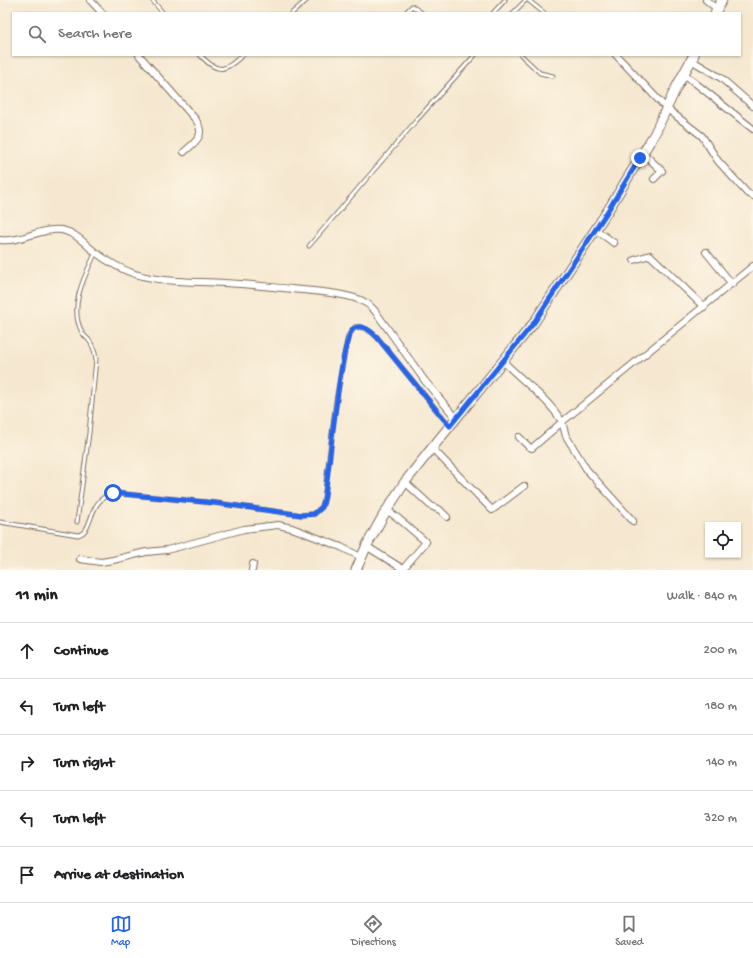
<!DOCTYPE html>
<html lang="en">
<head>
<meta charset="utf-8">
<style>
	:root { --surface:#fff; --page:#f6f6f6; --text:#202124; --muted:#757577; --line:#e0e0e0; --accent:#2563eb }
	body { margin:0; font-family:"Gochi Hand",sans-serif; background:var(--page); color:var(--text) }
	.controls { position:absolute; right:12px; bottom:12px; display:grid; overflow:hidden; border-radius:0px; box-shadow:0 1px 3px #0004 }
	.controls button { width:36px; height:36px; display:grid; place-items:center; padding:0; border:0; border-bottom:1px solid var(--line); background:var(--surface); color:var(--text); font:20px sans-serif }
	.stop { position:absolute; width:12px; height:12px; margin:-9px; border:3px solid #2563eb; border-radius:50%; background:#fff }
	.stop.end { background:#2563eb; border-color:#fff; box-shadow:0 1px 4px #0008 }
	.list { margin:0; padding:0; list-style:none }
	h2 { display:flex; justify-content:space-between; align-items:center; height:52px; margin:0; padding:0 16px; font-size:17px }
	h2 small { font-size:13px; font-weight:400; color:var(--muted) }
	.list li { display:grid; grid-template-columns:26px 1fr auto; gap:12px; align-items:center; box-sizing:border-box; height:56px; padding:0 16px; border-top:1px solid var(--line) }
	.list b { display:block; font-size:15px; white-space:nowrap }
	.list em { font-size:13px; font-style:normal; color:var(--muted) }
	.icon { flex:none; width:22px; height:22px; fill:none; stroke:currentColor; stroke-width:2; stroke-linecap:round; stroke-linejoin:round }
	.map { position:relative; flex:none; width:753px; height:570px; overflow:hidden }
	.search { position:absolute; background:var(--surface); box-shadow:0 1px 3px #0004; left:12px; right:12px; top:12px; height:44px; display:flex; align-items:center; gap:10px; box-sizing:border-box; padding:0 14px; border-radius:0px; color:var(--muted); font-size:15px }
	.sheet { height:332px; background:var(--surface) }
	nav { display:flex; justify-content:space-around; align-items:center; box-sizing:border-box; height:56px; border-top:1px solid var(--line); background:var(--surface); font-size:11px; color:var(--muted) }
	nav a { display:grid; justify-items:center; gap:2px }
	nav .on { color:var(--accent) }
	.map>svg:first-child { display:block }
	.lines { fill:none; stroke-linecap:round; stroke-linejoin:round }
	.lane-casing { stroke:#7c6c5c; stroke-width:5 }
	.street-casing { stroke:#7c6c5c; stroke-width:8 }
	.primary-casing { stroke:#7c6c5c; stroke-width:11 }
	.lane { stroke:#fff; stroke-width:3 }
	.street { stroke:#fff; stroke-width:6 }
	.primary { stroke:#fff; stroke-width:9 }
	.route { stroke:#2563eb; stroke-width:5 }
</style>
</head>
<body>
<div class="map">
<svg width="753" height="570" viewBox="0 0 753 570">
	<rect width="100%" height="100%" fill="#fcf5e5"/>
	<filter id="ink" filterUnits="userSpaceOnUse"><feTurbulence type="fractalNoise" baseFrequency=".025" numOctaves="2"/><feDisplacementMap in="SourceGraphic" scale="8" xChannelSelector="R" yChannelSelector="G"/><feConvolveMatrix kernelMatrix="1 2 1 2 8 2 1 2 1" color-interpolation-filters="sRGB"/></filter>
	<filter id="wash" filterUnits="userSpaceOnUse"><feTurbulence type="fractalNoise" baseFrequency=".012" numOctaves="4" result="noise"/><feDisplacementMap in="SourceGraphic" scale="16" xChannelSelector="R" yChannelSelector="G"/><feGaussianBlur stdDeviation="0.9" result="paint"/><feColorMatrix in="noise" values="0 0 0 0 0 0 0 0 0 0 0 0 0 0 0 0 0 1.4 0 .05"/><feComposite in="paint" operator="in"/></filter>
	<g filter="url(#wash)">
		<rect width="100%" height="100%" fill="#f6e8d0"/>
	</g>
	<g filter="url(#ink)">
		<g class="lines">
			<defs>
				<g id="lane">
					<polyline points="152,0 163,13"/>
					<polyline points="528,0 544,13"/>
					<polyline points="292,13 307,0"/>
					<polyline points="405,13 412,6 422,13"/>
					<polyline points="493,13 505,0"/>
					<polyline points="513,13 526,0"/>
					<path d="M200,55C219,75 224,71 243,55"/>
					<polyline points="521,55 540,73 553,76"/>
					<polyline points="309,246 415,122 475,55"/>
					<path d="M0,522L78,535C95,531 86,501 113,493L215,503L302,515L314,514L322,507L324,500L336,402L343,361L348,336L355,327C364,326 370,331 377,337L438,412L449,425"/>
					<path d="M77,522L89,433L96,359C95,351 93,345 88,339C86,337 83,335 82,332C68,307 85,275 96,252"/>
				</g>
				<g id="street">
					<polyline points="90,0 102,13"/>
					<polyline points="706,0 717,9"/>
					<path d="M139,55L196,120C206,136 196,141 184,152"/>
					<polyline points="616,55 666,108 702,136 718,161 747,193 753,196"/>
					<polyline points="691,60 721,78 753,106"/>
					<polyline points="684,74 753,129"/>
					<polyline points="643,153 662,171 654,179"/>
					<polyline points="595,229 614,243"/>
					<path d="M0,240C21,243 41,227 62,230C76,233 85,244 95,252C107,261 120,269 135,274C164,283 195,281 225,283C248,284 270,287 292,289C311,291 351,293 366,303C370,305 372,308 375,311L425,381L456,418"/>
					<polyline points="706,252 732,284"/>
					<polyline points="634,260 650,255 704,307"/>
					<path d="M503,361C522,381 548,398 562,422L753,266"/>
					<polyline points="562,422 566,436 587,470 633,521"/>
					<polyline points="519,437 529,447 532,448 562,422"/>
					<polyline points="432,448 492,510 524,486"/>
					<polyline points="405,482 431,506 440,510 447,517"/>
					<polyline points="366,546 403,569 426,542 399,519 387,510"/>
					<polyline points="80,559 101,562 113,560 146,552 167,550 244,529 278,525 292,528 341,547 361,557"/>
					<polyline points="252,570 253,564"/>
				</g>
				<g id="primary">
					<polyline points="715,13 722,0"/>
					<polyline points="356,570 367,545 383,516 405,482 432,448 533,324 607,212 655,133 676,88 694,55"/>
				</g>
			</defs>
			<use href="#lane" class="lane-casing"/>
			<use href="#street" class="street-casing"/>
			<use href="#primary" class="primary-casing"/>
			<use href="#lane" class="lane"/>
			<use href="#street" class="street"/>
			<use href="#primary" class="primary"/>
		</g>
	</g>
	<g class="lines" filter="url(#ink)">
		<path class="route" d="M113,493L215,503L302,515L314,514L322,507L324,500C329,475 340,340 353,329C361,323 371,331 377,337L438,412L450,426L533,324L607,212L640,158"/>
	</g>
</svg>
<div class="controls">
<button><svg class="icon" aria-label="locate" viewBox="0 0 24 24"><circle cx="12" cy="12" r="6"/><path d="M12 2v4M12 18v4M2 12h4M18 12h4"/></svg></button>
</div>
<div class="stop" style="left:113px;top:493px"></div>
<div class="stop end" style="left:640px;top:158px"></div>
<div class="search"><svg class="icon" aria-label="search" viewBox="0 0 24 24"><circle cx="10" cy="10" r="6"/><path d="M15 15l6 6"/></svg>Search here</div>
</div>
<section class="sheet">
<h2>11 min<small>Walk · 840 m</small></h2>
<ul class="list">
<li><svg class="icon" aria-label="ahead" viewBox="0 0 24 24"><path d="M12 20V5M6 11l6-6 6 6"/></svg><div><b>Continue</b></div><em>200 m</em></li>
<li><svg class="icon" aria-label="left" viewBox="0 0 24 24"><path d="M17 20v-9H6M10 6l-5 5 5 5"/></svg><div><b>Turn left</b></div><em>180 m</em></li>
<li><svg class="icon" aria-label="right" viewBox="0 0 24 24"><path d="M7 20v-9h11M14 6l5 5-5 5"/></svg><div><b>Turn right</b></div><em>140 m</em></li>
<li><svg class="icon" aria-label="left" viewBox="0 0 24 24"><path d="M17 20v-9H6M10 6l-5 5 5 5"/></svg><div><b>Turn left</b></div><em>320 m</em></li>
<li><svg class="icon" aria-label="arrive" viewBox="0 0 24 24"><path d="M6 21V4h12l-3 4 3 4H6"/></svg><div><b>Arrive at destination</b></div></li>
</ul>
</section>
<nav>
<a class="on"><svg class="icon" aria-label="map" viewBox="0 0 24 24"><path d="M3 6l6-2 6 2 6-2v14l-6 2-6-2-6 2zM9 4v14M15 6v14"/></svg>Map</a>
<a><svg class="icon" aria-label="directions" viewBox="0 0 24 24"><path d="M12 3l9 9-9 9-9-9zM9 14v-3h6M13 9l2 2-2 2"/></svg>Directions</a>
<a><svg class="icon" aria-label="saved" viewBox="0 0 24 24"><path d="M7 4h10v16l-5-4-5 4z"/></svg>Saved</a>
</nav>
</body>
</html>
